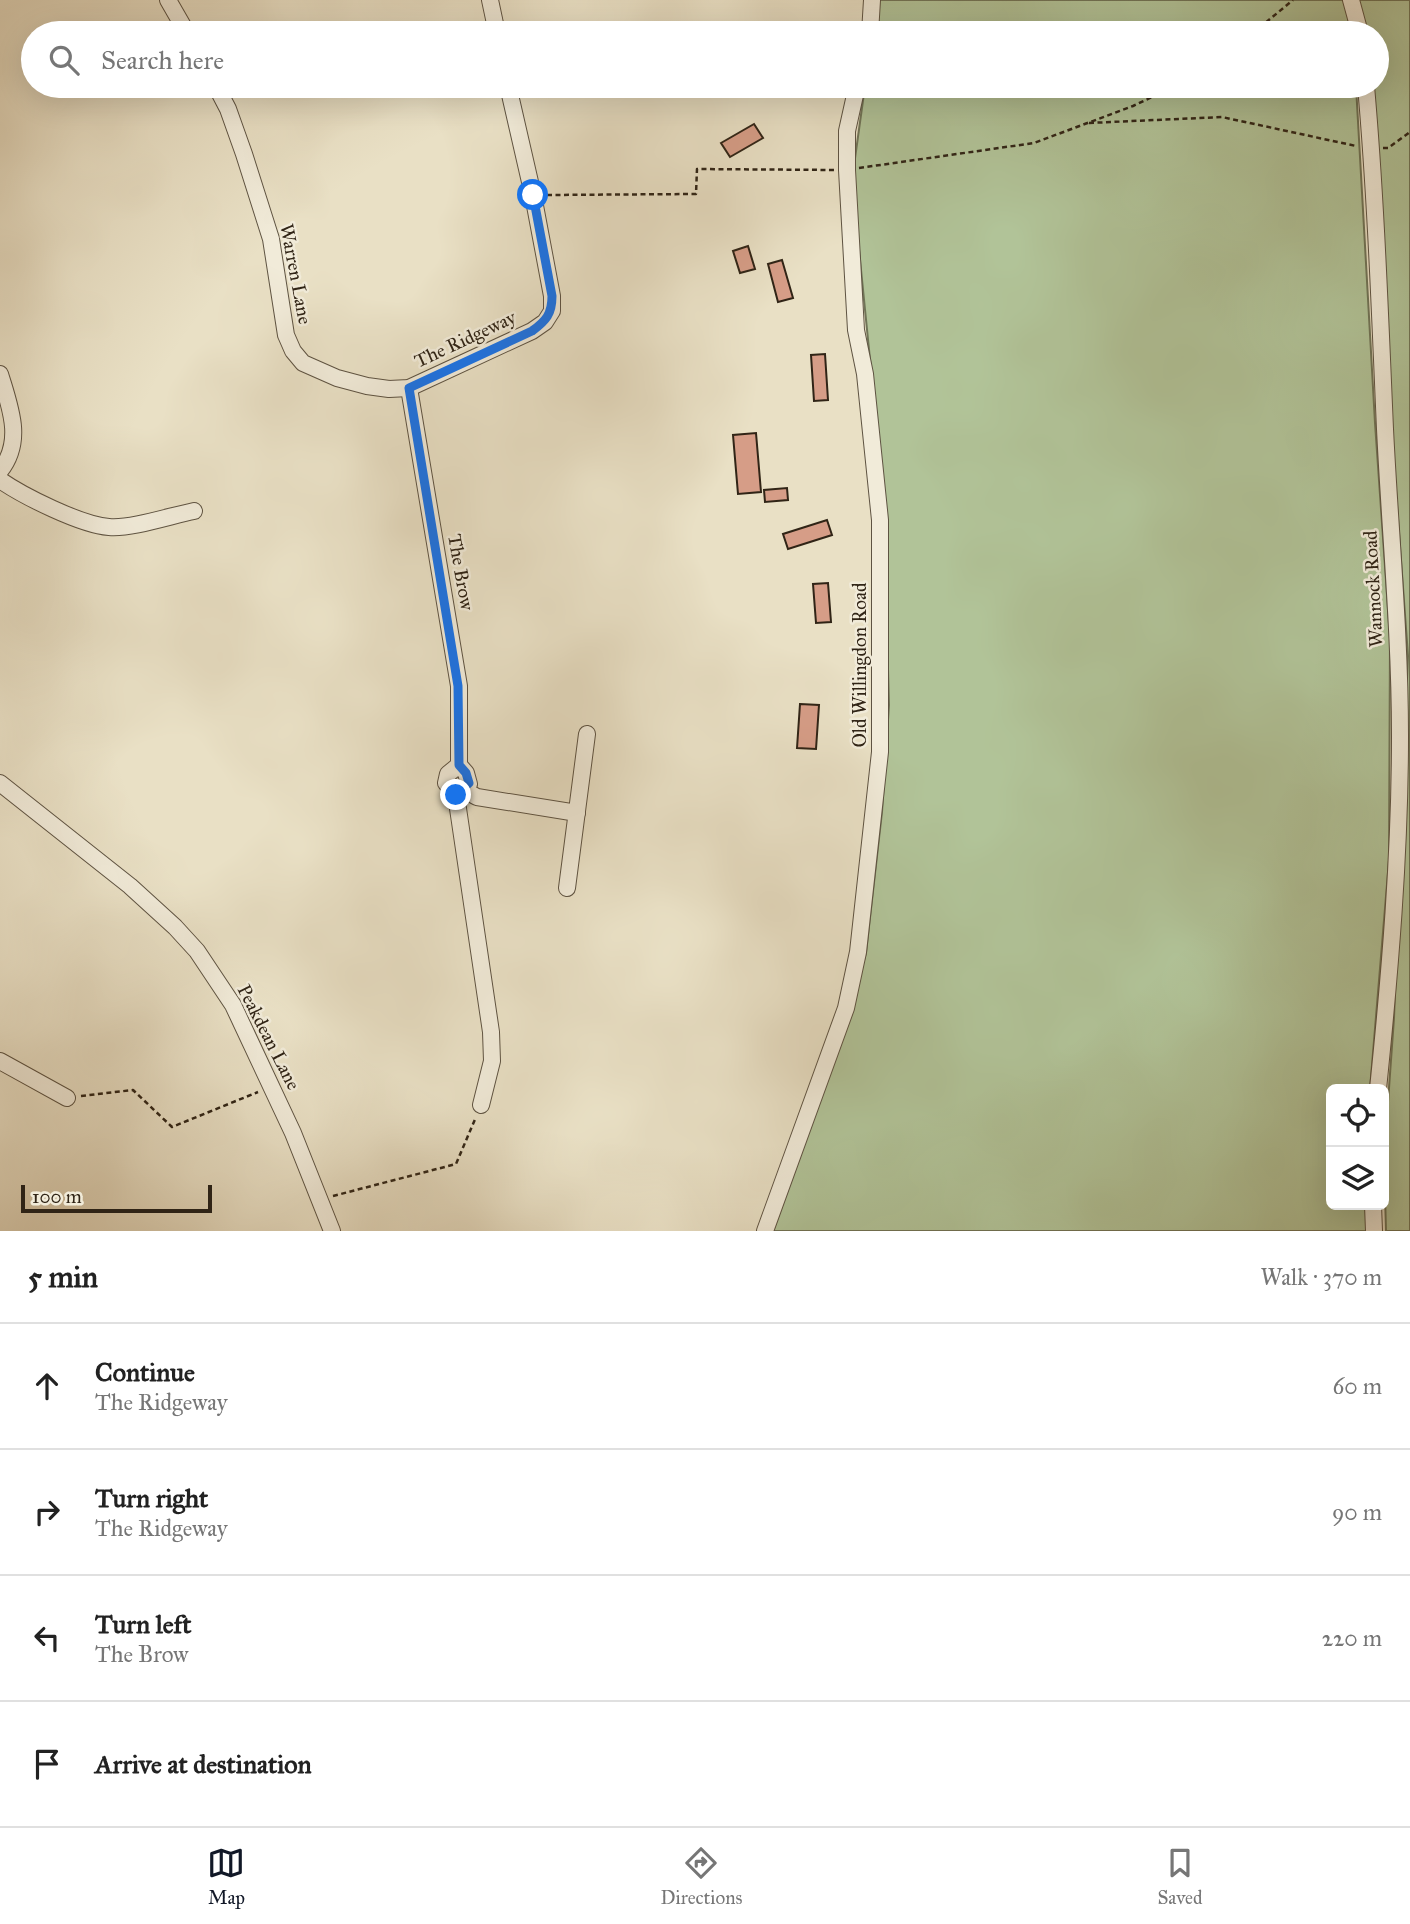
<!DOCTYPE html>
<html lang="en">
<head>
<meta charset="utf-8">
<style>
	:root { --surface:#fff; --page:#f2f2f2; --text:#222; --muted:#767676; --line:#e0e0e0; --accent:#111827 }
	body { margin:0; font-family:"IM FELL Great Primer",serif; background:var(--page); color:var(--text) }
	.controls { position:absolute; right:21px; bottom:21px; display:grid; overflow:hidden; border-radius:10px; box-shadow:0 7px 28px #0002 }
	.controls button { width:63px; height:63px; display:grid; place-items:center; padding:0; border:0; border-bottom:2px solid var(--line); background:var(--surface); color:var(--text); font:35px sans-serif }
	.scale { position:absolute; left:21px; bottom:18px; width:191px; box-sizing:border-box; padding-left:7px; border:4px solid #302416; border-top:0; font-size:19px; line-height:24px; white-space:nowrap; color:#302416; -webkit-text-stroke:5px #f1ebd9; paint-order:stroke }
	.stop { position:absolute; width:21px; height:21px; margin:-16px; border:5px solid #1a73e8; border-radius:50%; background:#fff }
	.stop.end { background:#1a73e8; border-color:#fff; box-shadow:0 2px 7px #0008 }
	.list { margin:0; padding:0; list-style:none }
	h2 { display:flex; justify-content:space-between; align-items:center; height:91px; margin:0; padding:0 28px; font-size:30px }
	h2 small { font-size:23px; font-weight:400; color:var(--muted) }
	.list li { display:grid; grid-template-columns:46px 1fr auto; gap:21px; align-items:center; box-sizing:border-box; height:126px; padding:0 28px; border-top:2px solid var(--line) }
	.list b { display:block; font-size:26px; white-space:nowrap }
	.list p { margin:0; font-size:23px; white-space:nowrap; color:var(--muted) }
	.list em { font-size:23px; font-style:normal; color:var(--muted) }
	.icon { flex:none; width:38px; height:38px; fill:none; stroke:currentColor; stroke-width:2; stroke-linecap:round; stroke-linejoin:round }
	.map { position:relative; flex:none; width:1410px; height:1231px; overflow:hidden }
	.search { position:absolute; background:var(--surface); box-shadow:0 7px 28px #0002; left:21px; right:21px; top:21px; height:77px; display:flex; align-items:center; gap:18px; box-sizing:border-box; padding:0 24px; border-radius:38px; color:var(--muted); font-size:26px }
	.sheet { height:595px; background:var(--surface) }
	nav { display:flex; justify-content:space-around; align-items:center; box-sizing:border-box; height:98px; border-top:2px solid var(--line); background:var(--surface); font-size:19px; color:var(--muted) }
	nav a { display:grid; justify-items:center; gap:4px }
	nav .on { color:var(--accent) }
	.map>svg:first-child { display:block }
	.green { fill:#b1c398; stroke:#707457; stroke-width:2 }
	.building { fill:#d69d87; stroke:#302416; stroke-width:2 }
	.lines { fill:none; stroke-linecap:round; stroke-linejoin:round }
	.minor-casing { stroke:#5e5342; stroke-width:18 }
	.path { stroke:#302416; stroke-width:2.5; stroke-dasharray:5 3.5; stroke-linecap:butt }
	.minor { stroke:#f1ebd9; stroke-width:16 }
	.route { stroke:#1a73e8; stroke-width:9 }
	.labels { text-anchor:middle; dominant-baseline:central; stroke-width:5; stroke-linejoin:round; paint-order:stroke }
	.street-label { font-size:19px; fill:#302416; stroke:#f1ebd9 }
</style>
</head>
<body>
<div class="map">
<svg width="1410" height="1231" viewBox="0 0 1410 1231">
	<rect width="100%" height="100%" fill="#e9e0c5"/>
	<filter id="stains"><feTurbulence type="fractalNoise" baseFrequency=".00286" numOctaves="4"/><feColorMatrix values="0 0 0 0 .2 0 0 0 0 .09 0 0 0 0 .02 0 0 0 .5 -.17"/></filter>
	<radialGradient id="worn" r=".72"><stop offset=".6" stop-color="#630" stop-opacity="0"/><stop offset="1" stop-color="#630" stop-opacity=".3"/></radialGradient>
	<g class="green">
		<polygon points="874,0 1351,0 1353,33 873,33"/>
		<polygon points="1353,0 1410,0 1410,1231 1386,1231 1384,1158 1394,1018 1408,656 1386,354 1371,86 1377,86 1377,33 1360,33"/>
		<polygon points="865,86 1356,86 1375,423 1390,638 1389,860 1370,1089 1331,1089 1331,1205 1366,1205 1367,1231 773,1231 841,1042 866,953 882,812 889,705 883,489 852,180"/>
	</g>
	<g class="building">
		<polygon points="754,124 763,138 730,157 721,143"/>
		<polygon points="748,246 755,269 740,273 733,251"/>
		<polygon points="782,260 793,298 778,302 768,264"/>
		<polygon points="825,354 828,400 814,401 811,355"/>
		<polygon points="756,433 761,492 738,494 733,435"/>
		<polygon points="787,488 788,500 765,502 764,490"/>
		<polygon points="827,520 832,535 788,549 783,534"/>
		<polygon points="828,583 831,622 816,623 813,584"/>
		<polygon points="800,704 819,705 816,749 797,748"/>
	</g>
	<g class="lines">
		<defs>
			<g id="minor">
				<polyline points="168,0 187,33"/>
				<polyline points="490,0 497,33"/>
				<polyline points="1351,0 1360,33"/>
				<polyline points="870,33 872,0"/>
				<polyline points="216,86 228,109 244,154 271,239 286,335 293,351 303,363 337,378 367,386 389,389 409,388 532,331 545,322 552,311 552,296 533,195 508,86"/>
				<path d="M1366,86C1376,200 1380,315 1385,429C1390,531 1400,633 1400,736C1400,854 1390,972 1378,1089"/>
				<path d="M0,374C10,407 24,441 0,471"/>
				<polyline points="409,388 459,686 459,765 466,773 469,784 456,795 491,1032 492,1061 481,1105"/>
				<path d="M0,480C23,496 81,525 109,527C131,529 170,516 194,511"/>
				<polyline points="0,783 130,886 175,927 197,951 233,1005 293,1133 332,1231"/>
				<polyline points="464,790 477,797 577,813"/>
				<polyline points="456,795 446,783 448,774 459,765"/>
				<polyline points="567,888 587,734"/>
				<polyline points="0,1061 67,1098"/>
				<polyline points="1373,1205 1374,1231"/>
				<polyline points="765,1231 846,1008 858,952 880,752 880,520 865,374 856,330 847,170 847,131 857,86"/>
			</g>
		</defs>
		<use href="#minor" class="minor-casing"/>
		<g class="path">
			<polyline points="1253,33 1293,0"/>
			<polyline points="1089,123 1222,117 1356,146"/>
			<polyline points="1383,148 1388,148 1410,132"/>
			<polyline points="859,168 1034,143 1133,106 1175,86"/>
			<polyline points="547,195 696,194 697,169 835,170"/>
			<polyline points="81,1096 133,1090 172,1127 258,1092"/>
			<polyline points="333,1196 456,1164 476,1117"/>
		</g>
		<use href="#minor" class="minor"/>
	</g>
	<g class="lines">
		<path class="route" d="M456,795L469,783L466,773L459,765L458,686L409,388L532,331C546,321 552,314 552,296L533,195"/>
	</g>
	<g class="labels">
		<g class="street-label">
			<text transform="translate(296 274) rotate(79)">Warren Lane</text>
			<text transform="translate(465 339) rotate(-25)">The Ridgeway</text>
			<text transform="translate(461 572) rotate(80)">The Brow</text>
			<text transform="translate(1373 589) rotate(-93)">Wannock Road</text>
			<text transform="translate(859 665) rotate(-90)">Old Willingdon Road</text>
			<text transform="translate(269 1037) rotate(63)">Peakdean Lane</text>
		</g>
	</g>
	<rect width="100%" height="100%" filter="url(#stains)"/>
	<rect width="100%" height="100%" fill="url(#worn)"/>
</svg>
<div class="controls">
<button><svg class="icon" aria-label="locate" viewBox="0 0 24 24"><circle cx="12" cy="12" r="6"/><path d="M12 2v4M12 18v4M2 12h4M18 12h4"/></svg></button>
<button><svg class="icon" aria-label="layers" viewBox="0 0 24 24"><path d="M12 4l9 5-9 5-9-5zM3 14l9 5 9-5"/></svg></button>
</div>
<div class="scale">100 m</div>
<div class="stop" style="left:533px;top:195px"></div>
<div class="stop end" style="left:456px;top:795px"></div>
<div class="search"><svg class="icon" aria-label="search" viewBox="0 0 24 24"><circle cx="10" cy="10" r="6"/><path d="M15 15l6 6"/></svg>Search here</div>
</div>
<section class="sheet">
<h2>5 min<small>Walk · 370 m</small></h2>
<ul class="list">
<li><svg class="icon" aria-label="ahead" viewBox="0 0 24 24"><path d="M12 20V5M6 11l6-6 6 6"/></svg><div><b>Continue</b><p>The Ridgeway</p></div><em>60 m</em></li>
<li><svg class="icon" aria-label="right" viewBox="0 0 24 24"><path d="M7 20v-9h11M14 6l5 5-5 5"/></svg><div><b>Turn right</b><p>The Ridgeway</p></div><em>90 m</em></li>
<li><svg class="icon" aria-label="left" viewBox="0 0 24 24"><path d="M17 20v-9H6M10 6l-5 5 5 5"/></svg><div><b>Turn left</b><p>The Brow</p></div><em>220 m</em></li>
<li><svg class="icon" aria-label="arrive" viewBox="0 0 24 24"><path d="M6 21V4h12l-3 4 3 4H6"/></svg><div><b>Arrive at destination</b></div></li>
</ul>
</section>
<nav>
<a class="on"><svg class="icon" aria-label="map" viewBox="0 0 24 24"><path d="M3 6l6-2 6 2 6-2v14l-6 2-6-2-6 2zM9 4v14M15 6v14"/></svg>Map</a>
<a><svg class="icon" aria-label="directions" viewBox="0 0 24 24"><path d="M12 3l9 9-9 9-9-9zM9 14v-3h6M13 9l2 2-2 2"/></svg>Directions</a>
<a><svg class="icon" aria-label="saved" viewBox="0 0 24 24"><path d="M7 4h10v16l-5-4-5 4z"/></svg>Saved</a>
</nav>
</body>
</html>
